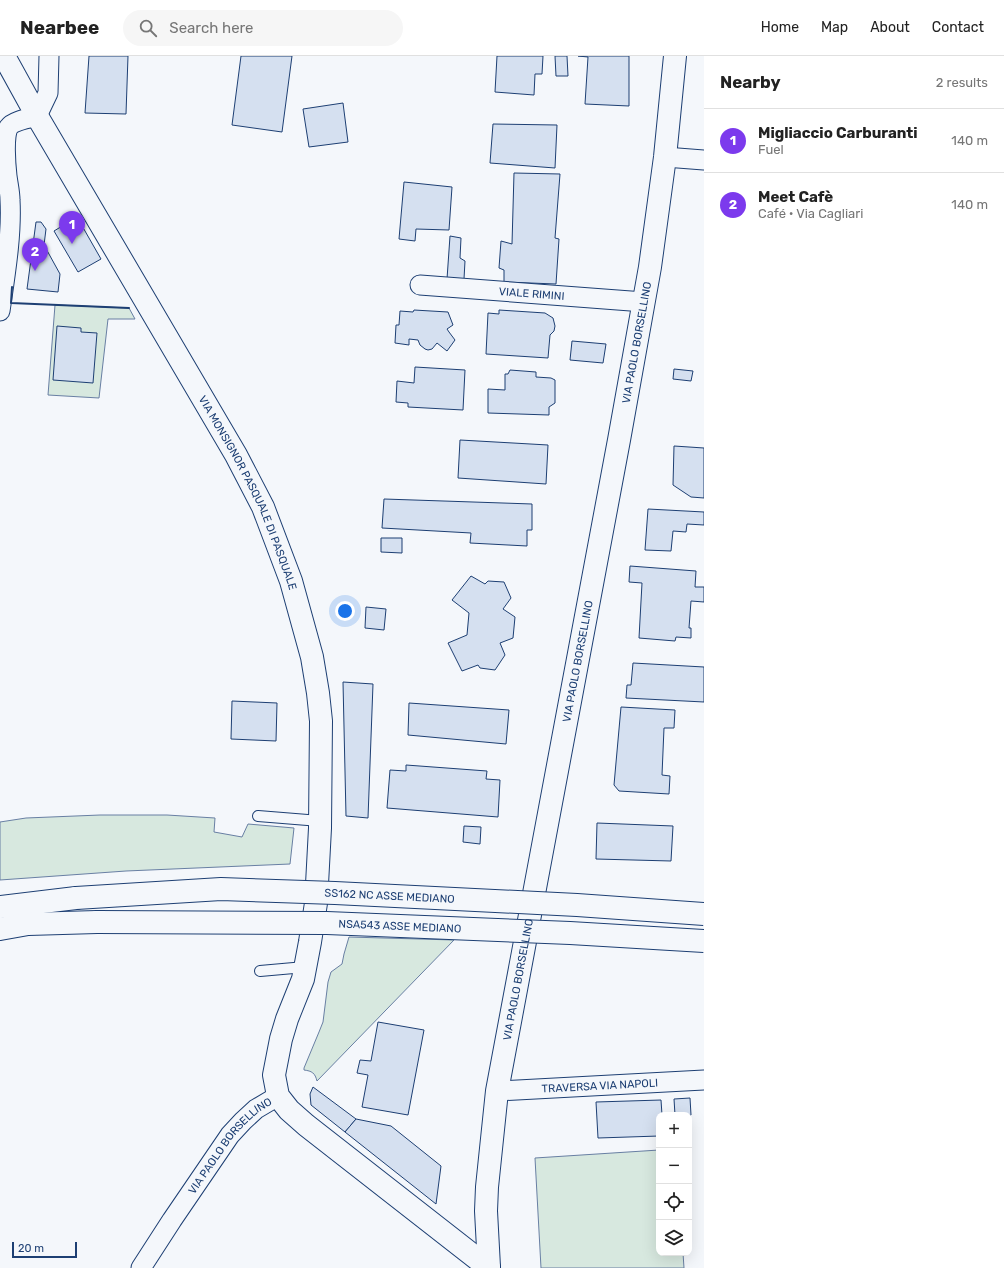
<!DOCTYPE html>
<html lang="en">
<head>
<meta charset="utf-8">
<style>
	:root { --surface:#fff; --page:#f6f6f6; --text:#222; --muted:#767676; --line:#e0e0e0; --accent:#7c3aed }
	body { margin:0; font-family:Rubik,sans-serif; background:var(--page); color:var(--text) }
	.controls { position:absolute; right:12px; bottom:12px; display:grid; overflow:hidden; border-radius:8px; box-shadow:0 4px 16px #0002 }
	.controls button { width:36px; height:36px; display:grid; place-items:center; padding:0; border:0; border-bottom:1px solid var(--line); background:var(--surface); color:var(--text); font:20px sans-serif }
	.scale { position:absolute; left:12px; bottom:10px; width:65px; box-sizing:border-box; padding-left:4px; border:2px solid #1d3f73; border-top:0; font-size:11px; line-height:14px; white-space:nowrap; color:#1d3f73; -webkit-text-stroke:3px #f4f7fb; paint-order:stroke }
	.you { position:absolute; left:345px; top:555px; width:14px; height:14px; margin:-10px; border:3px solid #fff; border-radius:50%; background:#1a73e8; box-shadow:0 0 0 6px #1a73e833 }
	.badge { display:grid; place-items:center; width:26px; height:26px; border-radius:50%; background:var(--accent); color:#fff; font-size:13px; font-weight:700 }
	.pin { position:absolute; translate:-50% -33px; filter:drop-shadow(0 1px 2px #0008) }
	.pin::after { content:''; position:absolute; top:21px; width:14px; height:12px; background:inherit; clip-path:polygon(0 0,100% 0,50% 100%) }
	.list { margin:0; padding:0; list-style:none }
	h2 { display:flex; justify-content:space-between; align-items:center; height:52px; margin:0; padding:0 16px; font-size:17px }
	h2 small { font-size:13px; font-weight:400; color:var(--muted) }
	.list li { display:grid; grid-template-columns:26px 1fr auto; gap:12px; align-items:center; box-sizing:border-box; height:64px; padding:0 16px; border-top:1px solid var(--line) }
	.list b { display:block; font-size:15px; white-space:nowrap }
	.list p { margin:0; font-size:13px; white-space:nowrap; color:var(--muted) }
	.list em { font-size:13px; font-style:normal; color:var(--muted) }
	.icon { flex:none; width:22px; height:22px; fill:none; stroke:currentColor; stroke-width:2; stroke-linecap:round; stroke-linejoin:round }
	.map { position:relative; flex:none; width:704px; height:1212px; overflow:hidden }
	header { display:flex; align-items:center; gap:24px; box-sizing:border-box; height:56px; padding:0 20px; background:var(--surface); border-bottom:1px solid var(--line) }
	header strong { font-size:19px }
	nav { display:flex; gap:22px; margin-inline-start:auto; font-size:14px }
	.search { width:280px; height:36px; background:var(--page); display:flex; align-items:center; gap:10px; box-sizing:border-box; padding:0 14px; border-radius:22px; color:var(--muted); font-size:15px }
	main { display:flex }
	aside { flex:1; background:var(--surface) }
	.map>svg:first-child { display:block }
	.green { fill:#d7e8df; stroke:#687fa3 }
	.building { fill:#d5e0f0; stroke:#1d3f73 }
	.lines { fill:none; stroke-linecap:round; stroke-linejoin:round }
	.service-casing { stroke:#1d3f73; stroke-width:12 }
	.minor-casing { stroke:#1d3f73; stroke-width:21 }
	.tertiary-casing { stroke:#1d3f73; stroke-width:24 }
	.secondary-casing { stroke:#1d3f73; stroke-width:24 }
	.trunk-casing { stroke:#1d3f73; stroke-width:24 }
	.service { stroke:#f4f7fb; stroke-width:10 }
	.minor { stroke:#f4f7fb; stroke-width:19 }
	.tertiary { stroke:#f4f7fb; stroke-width:22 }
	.secondary { stroke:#f4f7fb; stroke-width:22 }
	.trunk { stroke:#f4f7fb; stroke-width:22 }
	.trunk-bridge-casing { stroke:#1d3f73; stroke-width:24; stroke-linecap:butt }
	.trunk-bridge { stroke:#f4f7fb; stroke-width:22 }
	.wall { stroke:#1d3f73; stroke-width:2 }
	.labels { text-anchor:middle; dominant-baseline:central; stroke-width:3; stroke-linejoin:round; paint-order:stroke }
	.street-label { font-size:11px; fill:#1d3f73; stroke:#f4f7fb }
</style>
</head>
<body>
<header>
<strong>Nearbee</strong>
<div class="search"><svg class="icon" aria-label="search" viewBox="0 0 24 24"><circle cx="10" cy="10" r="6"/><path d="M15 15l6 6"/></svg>Search here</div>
<nav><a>Home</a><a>Map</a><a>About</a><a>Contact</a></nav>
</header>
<main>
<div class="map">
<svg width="704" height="1212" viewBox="0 0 704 1212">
	<rect width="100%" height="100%" fill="#f4f7fb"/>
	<g class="green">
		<polygon points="55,249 129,252 135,263 108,263 99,342 48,339"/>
		<polygon points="100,759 167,759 215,762 214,776 242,781 248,768 294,772 290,808 126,815 0,824 0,766 26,762"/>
		<path d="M349,881L454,884L317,1025C315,1017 312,1015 304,1014V1012L319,976L323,966L328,926L331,916L342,908L344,898Z"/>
		<polygon points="659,1094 659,1197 683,1197 684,1212 541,1212 535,1102"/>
	</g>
	<g class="building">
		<polygon points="89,0 128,0 126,58 85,57"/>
		<polygon points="241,0 292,0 282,76 232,69"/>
		<polygon points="497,0 543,0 542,18 535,18 534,39 495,36"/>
		<polygon points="555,0 567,0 568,20 556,20"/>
		<polygon points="578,0 629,0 629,50 585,48 588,1"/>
		<polygon points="343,47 348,86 309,91 303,53"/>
		<polygon points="493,68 557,69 555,112 490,107"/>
		<polygon points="514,117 560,118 555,182 559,183 556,228 504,226 504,214 499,212 501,185 512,188"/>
		<polygon points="404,126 452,131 449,174 416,173 415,185 399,183"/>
		<polygon points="77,161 101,203 78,216 54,175"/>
		<polygon points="36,166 41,166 46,173 44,189 60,218 58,236 27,233"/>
		<polygon points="450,180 461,182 460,202 465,205 464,223 447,223"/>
		<polygon points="414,254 448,256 453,269 447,273 449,276 455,284 447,295 437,287 432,293 428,294 425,293 420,289 418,284 409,283 409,289 395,287 396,269 399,269 400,255 413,256"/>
		<polygon points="499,254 545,257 553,262 555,270 554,275 550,279 548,302 486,298 488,257 499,258"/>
		<polygon points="57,270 81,272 81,276 97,277 93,327 53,324"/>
		<polygon points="572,285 606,288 603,307 570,304"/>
		<polygon points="415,311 465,314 463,354 408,351 408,347 396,346 397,325 414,327"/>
		<polygon points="674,313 693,315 691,325 673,323"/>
		<polygon points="510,314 536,316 536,321 551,322 555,324 555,347 549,351 549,359 488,357 488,333 505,334 505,318 508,318"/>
		<polygon points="460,384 548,389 546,428 458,422"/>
		<polygon points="674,390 704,392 704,442 691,441 673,429"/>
		<polygon points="384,443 532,448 532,474 527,474 527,490 470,487 471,477 382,472"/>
		<polygon points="648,453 704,456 704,469 687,468 686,476 673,475 671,495 645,494"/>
		<polygon points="381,482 402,482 402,497 381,496"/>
		<polygon points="630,510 696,515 695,531 704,531 704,546 691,545 689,572 691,572 691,582 676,581 675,585 639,582 642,527 629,526"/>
		<polygon points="471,520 485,528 488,525 504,526 511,542 503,553 515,561 513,582 500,587 505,599 495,614 480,612 478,609 462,615 448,587 467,579 469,557 452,544"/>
		<polygon points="366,551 386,553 384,574 365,572"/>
		<polygon points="633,607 704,611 704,646 626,642 627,629 631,629"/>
		<polygon points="343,626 373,628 368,762 346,760"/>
		<polygon points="232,645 277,647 276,685 231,683"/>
		<polygon points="409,647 509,654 506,688 408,679"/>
		<polygon points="621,651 675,654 674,672 664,672 662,719 670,720 669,738 619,735 614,729"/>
		<polygon points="406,709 487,715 486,723 500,724 498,761 387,752 390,714 406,715"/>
		<polygon points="597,767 673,770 671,805 596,803"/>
		<polygon points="464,770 481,771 480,788 463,786"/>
		<polygon points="378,966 424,974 408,1059 362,1051 368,1019 357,1017 360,1004 371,1005"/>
		<polygon points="313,1031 356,1063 345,1076 311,1049 310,1038"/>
		<polygon points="690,1042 691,1059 675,1059 674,1043"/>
		<polygon points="661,1044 662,1059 659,1059 659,1080 598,1082 596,1046"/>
		<polygon points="356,1063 391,1070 441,1110 436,1148 345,1076"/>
	</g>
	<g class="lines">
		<defs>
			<g id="service">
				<polyline points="258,760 320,765"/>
				<polyline points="260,915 305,911"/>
			</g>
			<g id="minor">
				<polyline points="665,101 704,104"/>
				<path id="s1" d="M420,229L644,246"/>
				<path d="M0,255C5,220 12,179 10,144C10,136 8,128 7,120C6,111 3,78 9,71C13,65 30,62 37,60L48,37L49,0"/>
				<path id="s2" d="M497,1035L704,1024"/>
				<path id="s3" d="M141,1212L172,1164L230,1079L243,1065L256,1053L278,1040"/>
			</g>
			<g id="tertiary">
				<path id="s4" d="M489,1211L486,1155L487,1131L497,1035L619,384L650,211L665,101L675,0"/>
			</g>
			<g id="secondary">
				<path id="s5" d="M4,0L37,60L236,399L263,451L291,525L312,601L318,637L321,665L320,772L316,847L310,886L303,923L287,963L281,983L274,1019L278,1040L289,1054L306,1069L489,1212"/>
			</g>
			<g id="trunk">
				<polyline points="0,851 76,842"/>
				<polyline points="0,873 28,868 97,866"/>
			</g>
		</defs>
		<use href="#service" class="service-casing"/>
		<use href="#minor" class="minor-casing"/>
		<use href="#tertiary" class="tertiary-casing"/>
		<use href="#secondary" class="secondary-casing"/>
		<use href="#trunk" class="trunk-casing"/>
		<use href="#service" class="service"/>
		<use href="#minor" class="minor"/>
		<use href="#tertiary" class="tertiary"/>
		<use href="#secondary" class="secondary"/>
		<use href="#trunk" class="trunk"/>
		<defs>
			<g id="trunk-bridge">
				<path id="s6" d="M76,842L221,833L335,837L577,849L704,858"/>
				<path id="s7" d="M97,866L327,867L570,877L704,885"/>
			</g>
		</defs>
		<use href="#trunk-bridge" class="trunk-bridge-casing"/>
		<use href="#trunk-bridge" class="trunk-bridge"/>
		<polyline class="wall" points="12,231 11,247 129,252"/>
	</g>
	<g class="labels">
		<g class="street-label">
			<text stroke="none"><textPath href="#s1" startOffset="112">VIALE RIMINI</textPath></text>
			<text stroke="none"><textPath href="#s4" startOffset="938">VIA PAOLO BORSELLINO</textPath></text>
			<text stroke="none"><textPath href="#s5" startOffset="501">VIA MONSIGNOR PASQUALE DI PASQUALE</textPath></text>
			<text stroke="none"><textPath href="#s4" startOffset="614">VIA PAOLO BORSELLINO</textPath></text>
			<text stroke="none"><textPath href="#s6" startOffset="314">SS162 NC ASSE MEDIANO</textPath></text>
			<text stroke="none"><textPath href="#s7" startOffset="303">NSA543 ASSE MEDIANO</textPath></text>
			<text stroke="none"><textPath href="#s4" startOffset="290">VIA PAOLO BORSELLINO</textPath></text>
			<text stroke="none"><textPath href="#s2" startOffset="103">TRAVERSA VIA NAPOLI</textPath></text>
			<text stroke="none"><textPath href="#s3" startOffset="152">VIA PAOLO BORSELLINO</textPath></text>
		</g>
	</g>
</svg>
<div class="controls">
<button>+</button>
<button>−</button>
<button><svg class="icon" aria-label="locate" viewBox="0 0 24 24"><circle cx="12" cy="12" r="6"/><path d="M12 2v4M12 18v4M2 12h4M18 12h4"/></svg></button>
<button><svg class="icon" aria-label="layers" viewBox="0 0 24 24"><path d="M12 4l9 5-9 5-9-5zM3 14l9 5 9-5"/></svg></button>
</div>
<div class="scale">20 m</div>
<div class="you"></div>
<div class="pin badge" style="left:72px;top:188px">1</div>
<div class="pin badge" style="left:35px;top:215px">2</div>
</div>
<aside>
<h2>Nearby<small>2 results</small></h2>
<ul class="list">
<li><span class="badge">1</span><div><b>Migliaccio Carburanti</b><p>Fuel</p></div><em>140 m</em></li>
<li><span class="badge">2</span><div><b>Meet Cafè</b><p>Café · Via Cagliari</p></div><em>140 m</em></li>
</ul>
</aside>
</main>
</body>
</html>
